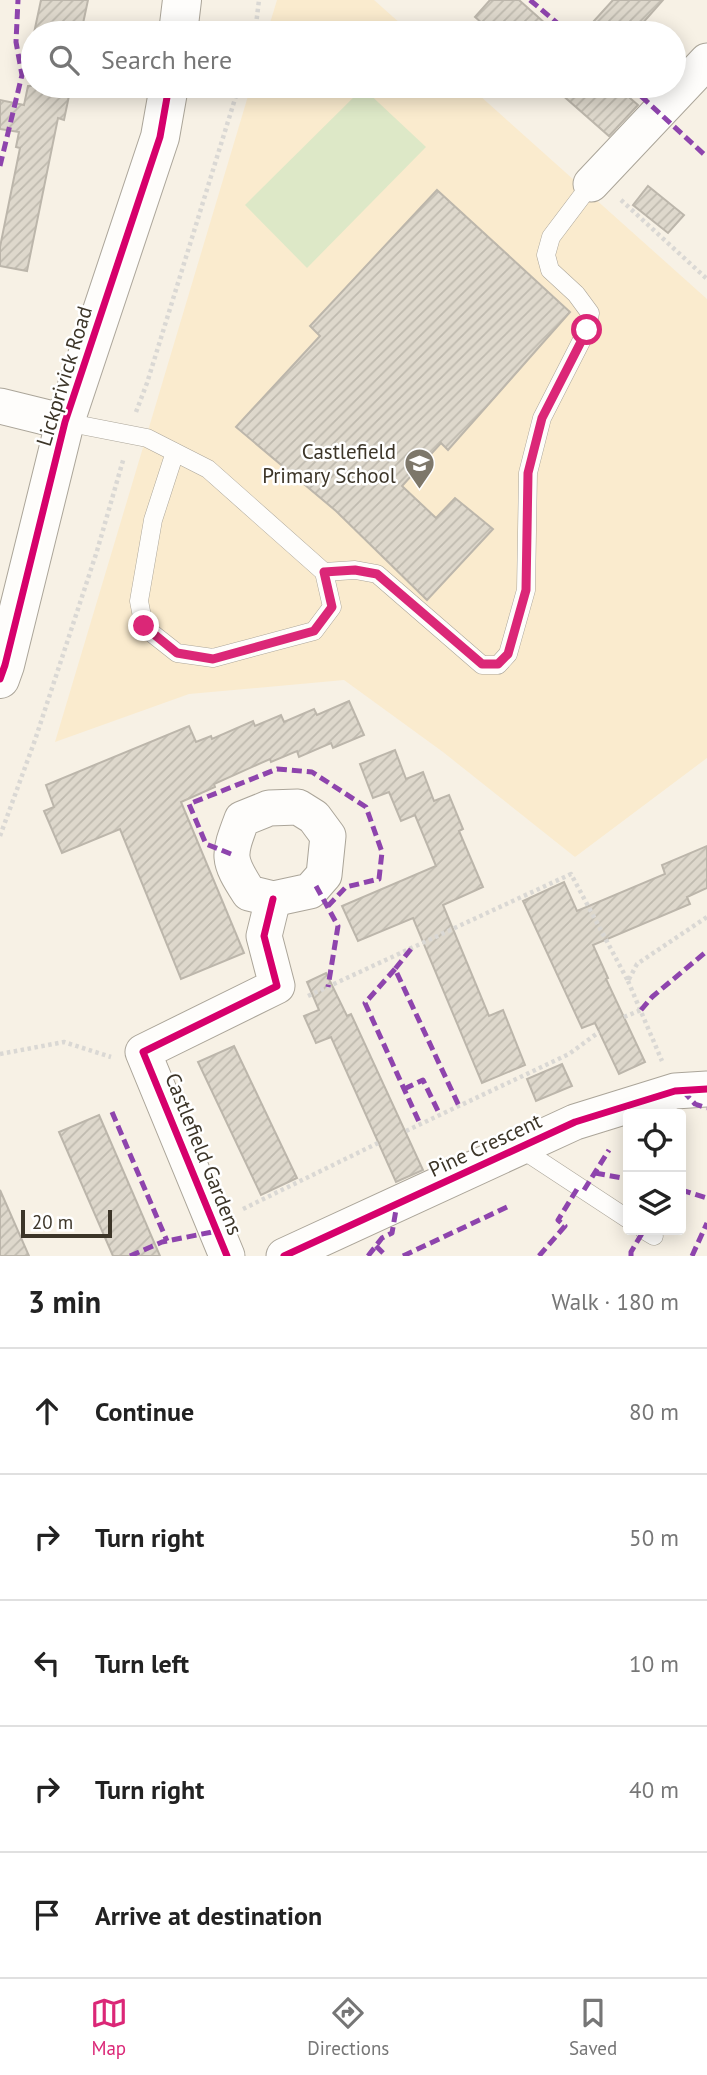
<!DOCTYPE html>
<html lang="en">
<head>
<meta charset="utf-8">
<style>
	:root { --surface:#fff; --page:#f2f2f2; --text:#222; --muted:#767676; --line:#e0e0e0; --accent:#db2777 }
	body { margin:0; font-family:"PT Sans",sans-serif; background:var(--page); color:var(--text) }
	.controls { position:absolute; right:21px; bottom:21px; display:grid; overflow:hidden; border-radius:7px; box-shadow:0 4px 18px #0003 }
	.controls button { width:63px; height:63px; display:grid; place-items:center; padding:0; border:0; border-bottom:2px solid var(--line); background:var(--surface); color:var(--text); font:35px sans-serif }
	.scale { position:absolute; left:21px; bottom:18px; width:91px; box-sizing:border-box; padding-left:7px; border:4px solid #3c3528; border-top:0; font-size:19px; line-height:24px; white-space:nowrap; color:#3c3528; -webkit-text-stroke:5px #fff; paint-order:stroke }
	.stop { position:absolute; width:21px; height:21px; margin:-16px; border:5px solid #db2777; border-radius:50%; background:#fff }
	.stop.end { background:#db2777; border-color:#fff; box-shadow:0 2px 7px #0008 }
	.list { margin:0; padding:0; list-style:none }
	h2 { display:flex; justify-content:space-between; align-items:center; height:91px; margin:0; padding:0 28px; font-size:30px }
	h2 small { font-size:23px; font-weight:400; color:var(--muted) }
	.list li { display:grid; grid-template-columns:46px 1fr auto; gap:21px; align-items:center; box-sizing:border-box; height:126px; padding:0 28px; border-top:2px solid var(--line) }
	.list b { display:block; font-size:26px; white-space:nowrap }
	.list em { font-size:23px; font-style:normal; color:var(--muted) }
	.icon { flex:none; width:38px; height:38px; fill:none; stroke:currentColor; stroke-width:2; stroke-linecap:round; stroke-linejoin:round }
	.map { position:relative; flex:none; width:707px; height:1256px; overflow:hidden }
	.search { position:absolute; background:var(--surface); box-shadow:0 4px 18px #0003; left:21px; right:21px; top:21px; height:77px; display:flex; align-items:center; gap:18px; box-sizing:border-box; padding:0 24px; border-radius:38px; color:var(--muted); font-size:26px }
	.sheet { height:721px; background:var(--surface) }
	nav { display:flex; justify-content:space-around; align-items:center; box-sizing:border-box; height:98px; border-top:2px solid var(--line); background:var(--surface); font-size:19px; color:var(--muted) }
	nav a { display:grid; justify-items:center; gap:4px }
	nav .on { color:var(--accent) }
	.map>svg:first-child { display:block }
	.built { fill:#faebce }
	.pitch { fill:#dde8c7 }
	.building { fill:url(#building-hatch); stroke:#bcb6ab; stroke-width:2 }
	.lines { fill:none; stroke-linecap:round; stroke-linejoin:round }
	.service-casing { stroke:#aba599; stroke-width:19 }
	.minor-casing { stroke:#aba599; stroke-width:37 }
	.tertiary-casing { stroke:#aba599; stroke-width:40 }
	.path { stroke:#dad8d4; stroke-width:4.5; stroke-dasharray:3.5 3.5; stroke-linecap:butt }
	.service { stroke:#fefdfb; stroke-width:18 }
	.minor { stroke:#fefdfb; stroke-width:35 }
	.tertiary { stroke:#fefdfb; stroke-width:38 }
	.quiet { stroke:#8e44ad; stroke-width:5; stroke-dasharray:10 5; stroke-linecap:butt }
	.cycleway-casing { stroke:#fff; stroke-width:11 }
	.cycleway { stroke:#d6006c; stroke-width:7 }
	.route { stroke:#db2777; stroke-width:9 }
	.labels { text-anchor:middle; dominant-baseline:central; stroke-width:5; stroke-linejoin:round; paint-order:stroke }
	.street-label { font-size:21px; fill:#3c3528; stroke:#fff }
	.poi-label { font-size:21px; fill:#3c3528; stroke:#fff; text-anchor:end }
</style>
</head>
<body>
<div class="map">
<svg width="707" height="1256" viewBox="0 0 707 1256">
	<defs>
		<pattern id="building-hatch" width="6" height="6" patternUnits="userSpaceOnUse" patternTransform="scale(1.75)"><rect width="6" height="6" fill="#ded8cc"/><path d="M-1 1l2-2M0 6l6-6M5 7l2-2" fill="none" stroke="#bfbaaf"/></pattern>
	</defs>
	<rect width="100%" height="100%" fill="#f7f1e5"/>
	<g class="built">
		<polygon points="277,0 374,0 411,33 267,33"/>
		<polygon points="251,86 469,86 707,299 707,758 575,857 443,752 344,680 189,694 55,742"/>
	</g>
	<polygon class="pitch" points="363,88 426,147 307,268 245,205"/>
	<g class="building">
		<polygon points="41,0 88,0 81,33 34,33"/>
		<polygon points="490,0 519,0 556,33 493,33 475,17"/>
		<polygon points="613,0 663,0 634,33 583,33"/>
		<polygon points="28,86 71,86 64,120 58,118 27,271 0,266 0,247 20,148 16,147 19,132 0,129 0,100 24,105"/>
		<polygon points="552,86 616,86 638,105 609,136"/>
		<polygon points="648,186 684,215 668,233 633,205"/>
		<polygon points="437,190 570,312 448,450 441,443 402,486 436,518 455,498 493,529 427,600 336,511 236,427 320,336 310,326"/>
		<polygon points="349,701 364,735 333,748 331,743 299,757 297,751 271,762 270,759 214,784 215,787 181,802 244,953 181,979 120,829 62,853 44,811 54,807 46,785 189,726 196,742 211,736 212,739 253,721 255,726 281,715 284,722 314,709 317,715"/>
		<polygon points="395,750 406,779 423,772 434,801 449,795 463,829 459,831 483,887 443,905 489,1016 503,1010 525,1065 482,1083 413,918 358,941 342,906 436,866 415,815 401,821 389,792 373,798 360,764"/>
		<polygon points="707,846 707,888 687,897 690,904 593,945 608,978 606,979 645,1062 619,1074 595,1023 582,1028 523,901 564,882 577,911 665,874 662,865"/>
		<polygon points="326,973 347,1016 351,1014 423,1170 396,1182 331,1037 316,1043 304,1016 319,1010 307,982"/>
		<polygon points="234,1046 297,1178 261,1195 198,1062"/>
		<polygon points="562,1064 572,1086 536,1101 527,1079"/>
		<polygon points="99,1115 160,1256 113,1256 59,1132"/>
		<polygon points="0,1190 29,1256 0,1256"/>
	</g>
	<g class="lines">
		<defs>
			<g id="service">
				<polyline points="65,422 147,438 208,469 324,572 332,607 314,631 213,658 177,653 144,627 139,601 153,520 175,452"/>
				<polyline points="324,572 355,570 377,574 482,665 498,665 508,654 526,590 528,473 542,418 587,330 590,313 576,294 550,270 546,255 551,237 591,184"/>
				<polyline points="520,1148 628,1219"/>
				<polyline points="644,1230 654,1236"/>
			</g>
			<g id="minor">
				<polyline points="591,184 707,61"/>
				<polyline points="0,406 65,422"/>
				<path d="M298,807L314,817L328,836L324,875L310,891L273,899L249,893C227,859 228,856 242,819L269,808Z"/>
				<polyline points="227,1256 143,1052 277,986 264,936 273,899"/>
				<polyline points="284,1256 575,1122 675,1091 707,1089"/>
			</g>
			<g id="tertiary">
				<polyline points="178,33 182,0"/>
				<polyline points="0,679 5,665 65,422 160,137 169,86"/>
			</g>
		</defs>
		<use href="#service" class="service-casing"/>
		<use href="#minor" class="minor-casing"/>
		<use href="#tertiary" class="tertiary-casing"/>
		<g class="path">
			<polyline points="255,33 259,0"/>
			<polyline points="621,200 707,279"/>
			<polyline points="136,412 147,383 239,86"/>
			<polyline points="0,836 35,740 97,551 124,457"/>
			<polyline points="628,981 662,1061"/>
			<polyline points="308,996 571,874 628,981 637,964 707,917"/>
			<polyline points="624,1017 641,1010"/>
			<polyline points="0,1054 64,1042 111,1057"/>
			<polyline points="406,1131 569,1054 599,1032"/>
			<polyline points="243,1209 378,1143"/>
		</g>
		<use href="#service" class="service"/>
		<use href="#minor" class="minor"/>
		<use href="#tertiary" class="tertiary"/>
		<g class="quiet">
			<polyline points="530,0 569,33"/>
			<polyline points="630,86 707,157"/>
			<polyline points="0,166 22,75 16,42 18,0"/>
			<polyline points="231,854 206,844 189,804 277,769 312,772 366,807 382,852 379,879 346,887 328,906"/>
			<polyline points="316,886 338,926 328,987"/>
			<polyline points="411,949 395,969 459,1106"/>
			<polyline points="395,969 365,1003 420,1124"/>
			<polyline points="641,1010 652,997 707,951"/>
			<polyline points="404,1089 423,1080 440,1115"/>
			<polyline points="683,1091 695,1104 707,1108"/>
			<polyline points="112,1112 167,1241"/>
			<polyline points="595,1173 628,1179"/>
			<polyline points="584,1190 609,1150"/>
			<polyline points="681,1190 707,1198"/>
			<polyline points="376,1246 386,1256"/>
			<polyline points="130,1256 162,1242 217,1231"/>
			<polyline points="368,1256 382,1238 392,1233 397,1204"/>
			<polyline points="403,1256 507,1207"/>
			<polyline points="539,1256 565,1226 558,1220 579,1186"/>
			<polyline points="631,1256 631,1252 644,1230"/>
			<polyline points="692,1256 707,1223"/>
		</g>
		<defs>
			<g id="cycleway">
				<polyline points="0,679 5,665 65,422 160,137 169,86"/>
				<polyline points="227,1256 143,1052 277,986 264,936 273,899"/>
				<polyline points="284,1256 575,1122 675,1091 707,1089"/>
			</g>
		</defs>
		<use href="#cycleway" class="cycleway-casing"/>
		<use href="#cycleway" class="cycleway"/>
	</g>
	<g class="lines">
		<polyline class="route" points="144,626 177,653 213,659 314,631 332,607 324,572 355,570 377,574 482,664 498,664 508,654 526,590 528,473 542,418 587,330"/>
	</g>
	<defs>
		<symbol id="school-pin" viewBox="-11 -11 22 30"><path d="M0 17L-7.5 6A9.5 9.5 0 1 1 7.5 6Z" fill="#7d776a" stroke="#fff"/><path d="M0-5L7-2L0 1L-7-2ZM-4 1L0 2.5L4 1V4Q0 6-4 4Z" fill="#fff"/></symbol>
	</defs>
	<g fill-rule="evenodd">
		<use href="#school-pin" x="402" y="446" width="35" height="47"/>
	</g>
	<g class="labels">
		<g class="street-label">
			<text transform="translate(64 376) rotate(-73)">Lickprivick Road</text>
			<text transform="translate(485 1145) rotate(-25)">Pine Crescent</text>
			<text transform="translate(204 1154) rotate(68)">Castlefield Gardens</text>
		</g>
		<g class="poi-label">
			<text x="396" y="451">Castlefield<tspan x="396" dy="24">Primary School</tspan></text>
		</g>
	</g>
</svg>
<div class="controls">
<button><svg class="icon" aria-label="locate" viewBox="0 0 24 24"><circle cx="12" cy="12" r="6"/><path d="M12 2v4M12 18v4M2 12h4M18 12h4"/></svg></button>
<button><svg class="icon" aria-label="layers" viewBox="0 0 24 24"><path d="M12 4l9 5-9 5-9-5zM3 14l9 5 9-5"/></svg></button>
</div>
<div class="scale">20 m</div>
<div class="stop" style="left:587px;top:330px"></div>
<div class="stop end" style="left:144px;top:626px"></div>
<div class="search"><svg class="icon" aria-label="search" viewBox="0 0 24 24"><circle cx="10" cy="10" r="6"/><path d="M15 15l6 6"/></svg>Search here</div>
</div>
<section class="sheet">
<h2>3 min<small>Walk · 180 m</small></h2>
<ul class="list">
<li><svg class="icon" aria-label="ahead" viewBox="0 0 24 24"><path d="M12 20V5M6 11l6-6 6 6"/></svg><div><b>Continue</b></div><em>80 m</em></li>
<li><svg class="icon" aria-label="right" viewBox="0 0 24 24"><path d="M7 20v-9h11M14 6l5 5-5 5"/></svg><div><b>Turn right</b></div><em>50 m</em></li>
<li><svg class="icon" aria-label="left" viewBox="0 0 24 24"><path d="M17 20v-9H6M10 6l-5 5 5 5"/></svg><div><b>Turn left</b></div><em>10 m</em></li>
<li><svg class="icon" aria-label="right" viewBox="0 0 24 24"><path d="M7 20v-9h11M14 6l5 5-5 5"/></svg><div><b>Turn right</b></div><em>40 m</em></li>
<li><svg class="icon" aria-label="arrive" viewBox="0 0 24 24"><path d="M6 21V4h12l-3 4 3 4H6"/></svg><div><b>Arrive at destination</b></div></li>
</ul>
</section>
<nav>
<a class="on"><svg class="icon" aria-label="map" viewBox="0 0 24 24"><path d="M3 6l6-2 6 2 6-2v14l-6 2-6-2-6 2zM9 4v14M15 6v14"/></svg>Map</a>
<a><svg class="icon" aria-label="directions" viewBox="0 0 24 24"><path d="M12 3l9 9-9 9-9-9zM9 14v-3h6M13 9l2 2-2 2"/></svg>Directions</a>
<a><svg class="icon" aria-label="saved" viewBox="0 0 24 24"><path d="M7 4h10v16l-5-4-5 4z"/></svg>Saved</a>
</nav>
</body>
</html>
